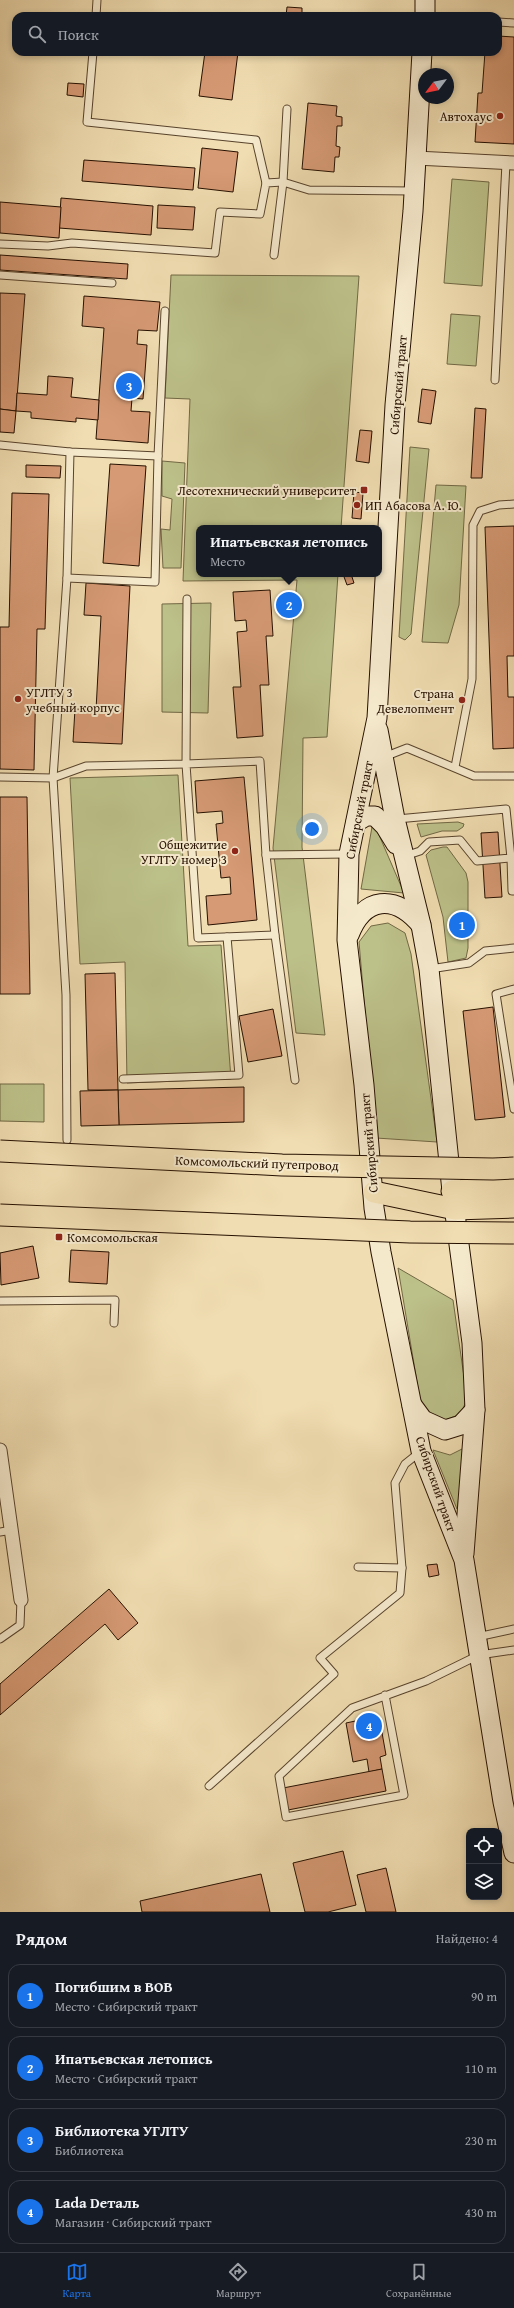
<!DOCTYPE html>
<html lang="ru">
<head>
<meta charset="utf-8">
<style>
	:root { --surface:#171b24; --page:#242831; --text:#f1f3f6; --muted:#9ea1a6; --line:#363941; --accent:#1a73e8 }
	body { margin:0; font-family:"Gentium Book Plus",serif; background:var(--page); color:var(--text) }
	.controls { position:absolute; right:12px; bottom:12px; display:grid; overflow:hidden; border-radius:8px; box-shadow:0 2px 6px #0003 }
	.controls button { width:36px; height:36px; display:grid; place-items:center; padding:0; border:0; border-bottom:1px solid var(--line); background:var(--surface); color:var(--text); font:20px sans-serif }
	.compass { position:absolute; left:418px; top:68px; width:36px; height:36px; border-radius:50%; background:var(--surface); box-shadow:0 2px 6px #0003; rotate:238deg }
	.you { position:absolute; left:312px; top:829px; width:14px; height:14px; margin:-10px; border:3px solid #fff; border-radius:50%; background:#1a73e8; box-shadow:0 0 0 6px #1a73e833 }
	.badge { display:grid; place-items:center; width:26px; height:26px; border-radius:50%; background:var(--accent); color:#fff; font-size:13px; font-weight:700 }
	.pin { position:absolute; translate:-50% -50%; border:2px solid #fff; box-shadow:0 1px 4px #0006 }
	.popup { position:absolute; left:196px; top:525px; width:186px; height:52px; box-sizing:border-box; display:grid; place-content:center; border-radius:8px; background:var(--surface); filter:drop-shadow(0 1px 3px #0005); font-size:13px; white-space:nowrap; color:var(--muted) }
	.popup b { font-size:15px; color:var(--text) }
	.popup::after { content:''; position:absolute; left:50%; top:100%; margin-left:-8px; border:8px solid transparent; border-top-color:var(--surface) }
	.list { margin:0; padding:0; list-style:none }
	h2 { display:flex; justify-content:space-between; align-items:center; height:52px; margin:0; padding:0 16px; font-size:17px }
	h2 small { font-size:13px; font-weight:400; color:var(--muted) }
	.list li { display:grid; grid-template-columns:26px 1fr auto; gap:12px; align-items:center; box-sizing:border-box; height:64px; margin:0 8px 8px; padding:0 8px; border:1px solid var(--line); border-radius:12px }
	.list b { display:block; font-size:15px; white-space:nowrap }
	.list p { margin:0; font-size:13px; white-space:nowrap; color:var(--muted) }
	.list em { font-size:13px; font-style:normal; color:var(--muted) }
	.icon { flex:none; width:22px; height:22px; fill:none; stroke:currentColor; stroke-width:2; stroke-linecap:round; stroke-linejoin:round }
	.map { position:relative; flex:none; width:514px; height:1912px; overflow:hidden }
	.search { position:absolute; background:var(--surface); box-shadow:0 2px 6px #0003; left:12px; right:12px; top:12px; height:44px; display:flex; align-items:center; gap:10px; box-sizing:border-box; padding:0 14px; border-radius:12px; color:var(--muted); font-size:15px }
	.sheet { height:340px; background:var(--surface) }
	nav { display:flex; justify-content:space-around; align-items:center; box-sizing:border-box; height:56px; border-top:1px solid var(--line); background:var(--surface); font-size:11px; color:var(--muted) }
	nav a { display:grid; justify-items:center; gap:2px }
	nav .on { color:var(--accent) }
	.map>svg:first-child { display:block }
	.green { fill:#bcc089; stroke:#716844 }
	.building { fill:#d69a74; stroke:#261000 }
	.lines { fill:none; stroke-linecap:round; stroke-linejoin:round }
	.lane-casing { stroke:#58432c; stroke-width:9 }
	.street-casing { stroke:#58432c; stroke-width:15 }
	.secondary-casing { stroke:#261000; stroke-width:21 }
	.primary-casing { stroke:#261000; stroke-width:23 }
	.lane { stroke:#f5e9cc; stroke-width:7 }
	.street { stroke:#f5e9cc; stroke-width:13 }
	.secondary { stroke:#f5e9cc; stroke-width:19 }
	.primary { stroke:#f0ddb1; stroke-width:21 }
	.primary-bridge-casing { stroke:#261000; stroke-width:23; stroke-linecap:butt }
	.primary-bridge { stroke:#f0ddb1; stroke-width:21 }
	.poi-dot { fill:#8f2418; stroke:#f5e9cc; stroke-width:1.5 }
	.labels { text-anchor:middle; dominant-baseline:central; stroke-width:4; stroke-linejoin:round; paint-order:stroke }
	.poi-label { font-size:13px; fill:#261000; stroke:#f5e9cc; text-anchor:end }
	.street-label { font-size:13px; fill:#261000; stroke:#f5e9cc }
</style>
</head>
<body>
<div class="map">
<svg width="514" height="1912" viewBox="0 0 514 1912">
	<rect width="100%" height="100%" fill="#f0ddb1"/>
	<filter id="stains"><feTurbulence type="fractalNoise" baseFrequency=".005" numOctaves="4"/><feColorMatrix values="0 0 0 0 .2 0 0 0 0 .09 0 0 0 0 .02 0 0 0 .5 -.17"/></filter>
	<radialGradient id="worn" r=".72"><stop offset=".6" stop-color="#630" stop-opacity="0"/><stop offset="1" stop-color="#630" stop-opacity=".3"/></radialGradient>
	<g class="green">
		<polygon points="452,179 489,182 482,286 444,283"/>
		<polygon points="171,275 359,276 341,528 199,528 199,574 338,574 327,737 303,738 302,847 325,1035 296,1033 273,848 297,580 183,581 190,399 165,398"/>
		<polygon points="451,314 480,316 476,366 447,364"/>
		<polygon points="410,447 429,449 411,634 405,640 399,637"/>
		<polygon points="162,461 185,463 181,568 163,568 161,529 170,530 172,499 162,496"/>
		<polygon points="436,485 466,486 459,605 448,643 422,642"/>
		<polygon points="211,603 208,713 162,712 162,604"/>
		<polygon points="178,775 188,946 221,945 231,1079 127,1083 125,962 80,964 70,778"/>
		<polygon points="458,822 464,824 463,827 457,831 442,831 421,837 417,824"/>
		<polygon points="372,827 376,828 404,893 361,889"/>
		<polygon points="443,847 447,847 466,873 468,882 468,948 466,958 448,962 443,917 426,855 431,850"/>
		<polygon points="388,923 405,933 411,954 437,1142 376,1138 359,942 371,926"/>
		<polygon points="0,1084 44,1084 44,1122 0,1121"/>
		<polygon points="398,1268 453,1300 467,1398 461,1414 442,1421 427,1414 420,1400"/>
		<polygon points="466,1447 457,1509 433,1450 450,1455"/>
	</g>
	<g class="building">
		<polygon points="287,7 302,8 302,16 286,16"/>
		<polygon points="498,36 514,37 514,144 475,142 478,93 482,93 485,52 498,52"/>
		<polygon points="205,52 238,52 232,100 199,96"/>
		<polygon points="68,83 84,84 83,97 67,95"/>
		<polygon points="308,103 337,106 336,116 342,117 342,126 337,126 336,146 340,147 339,157 335,157 334,172 302,169"/>
		<polygon points="202,148 238,152 233,192 198,188"/>
		<polygon points="84,160 195,168 193,190 82,181"/>
		<polygon points="61,198 153,206 151,235 59,228"/>
		<polygon points="0,202 61,207 59,238 0,233"/>
		<polygon points="158,205 195,207 193,230 157,228"/>
		<polygon points="0,255 128,264 127,279 0,270"/>
		<polygon points="0,293 25,294 16,411 0,409"/>
		<polygon points="84,296 160,302 157,331 138,330 137,344 147,345 143,399 132,398 131,411 150,412 148,443 96,439 104,328 82,326"/>
		<polygon points="48,376 73,378 71,397 99,400 98,420 76,418 76,422 31,418 31,412 16,411 17,393 47,395"/>
		<polygon points="422,389 436,391 431,424 418,422"/>
		<polygon points="475,408 486,409 482,478 471,478"/>
		<polygon points="0,409 16,411 14,433 0,432"/>
		<polygon points="360,430 372,431 369,463 356,461"/>
		<polygon points="110,464 146,466 139,566 103,563"/>
		<polygon points="26,465 61,466 60,478 26,477"/>
		<polygon points="354,492 363,493 361,519 352,518"/>
		<polygon points="12,493 49,494 45,629 37,629 34,770 0,769 0,627 9,627"/>
		<polygon points="514,526 514,656 507,656 508,697 514,697 514,748 493,749 485,527"/>
		<polygon points="343,574 351,574 354,583 347,585"/>
		<polygon points="86,583 130,586 122,744 73,742 75,709 96,710 101,616 84,615"/>
		<polygon points="270,590 273,636 266,636 269,685 260,685 263,736 237,738 233,687 241,687 237,632 247,631 246,620 235,621 233,592"/>
		<polygon points="244,777 257,920 208,925 206,896 231,894 230,877 221,878 216,824 223,823 222,811 197,813 195,781"/>
		<polygon points="0,797 27,797 30,994 0,994"/>
		<polygon points="498,832 502,897 485,898 481,833"/>
		<polygon points="115,973 118,1090 88,1090 85,974"/>
		<polygon points="493,1007 505,1117 475,1120 463,1011"/>
		<polygon points="273,1009 282,1056 248,1062 239,1016"/>
		<polygon points="244,1087 244,1122 119,1125 118,1090"/>
		<polygon points="118,1090 119,1125 81,1126 80,1091"/>
		<polygon points="33,1246 39,1278 1,1285 0,1253"/>
		<polygon points="71,1250 109,1252 107,1284 69,1282"/>
		<polygon points="437,1564 439,1575 429,1577 427,1565"/>
		<polygon points="109,1589 138,1623 118,1640 105,1624 0,1715 0,1684"/>
		<polygon points="379,1716 386,1755 380,1757 382,1769 369,1772 367,1759 353,1762 346,1723"/>
		<polygon points="382,1769 386,1791 288,1810 283,1788"/>
		<polygon points="343,1851 356,1905 328,1912 305,1912 293,1863"/>
		<polygon points="386,1868 396,1912 366,1912 357,1875"/>
		<polygon points="261,1874 270,1912 142,1912 140,1901"/>
	</g>
	<g class="lines">
		<defs>
			<g id="lane">
				<polyline points="96,16 97,0"/>
				<polyline points="498,22 514,23"/>
				<polyline points="93,52 87,122 256,140 266,183"/>
				<polyline points="0,244 48,246 72,243 215,253 220,212 260,214 266,183 283,182 309,190 413,191"/>
				<polyline points="274,255 283,182 287,109"/>
				<polyline points="0,275 112,283"/>
				<polyline points="495,380 506,163"/>
				<polyline points="0,445 70,452 158,456"/>
				<polyline points="67,578 155,582 158,456 165,311"/>
				<polyline points="384,757 407,748 474,776 514,776"/>
				<polyline points="455,767 472,679 473,525 480,511 499,505 514,504"/>
				<polyline points="0,777 53,778 86,766 186,764 187,599"/>
				<polyline points="397,819 506,809 511,858 477,861 460,840 429,842 420,851 405,856"/>
				<polyline points="266,855 275,935 295,1080"/>
				<polyline points="511,858 512,891 514,891"/>
				<polyline points="275,935 198,938 186,764 260,761 266,855 348,854"/>
				<polyline points="430,969 469,963 485,951 514,948"/>
				<polyline points="123,1079 239,1075 227,937"/>
				<polyline points="514,1109 496,994 514,989"/>
				<polyline points="67,1140 66,995 53,778 67,578 70,452"/>
				<polyline points="0,1301 115,1300 114,1323"/>
				<polyline points="0,1532 12,1530"/>
				<polyline points="358,1567 402,1568 395,1483 405,1464 420,1452"/>
				<polyline points="477,1637 514,1629"/>
				<polyline points="0,1639 20,1625 21,1600"/>
				<polyline points="385,1695 404,1795 286,1817 279,1776 352,1708 426,1681 479,1655 514,1650"/>
				<polyline points="209,1786 334,1674 320,1658 400,1593 402,1568"/>
			</g>
			<g id="street">
				<polyline points="416,158 514,163"/>
				<polyline points="0,1450 21,1600"/>
			</g>
			<g id="secondary">
				<polyline points="425,16 425,0"/>
				<polyline points="422,52 413,211 395,405 377,718 349,854 347,940 364,1085 374,1208 381,1252 421,1451 464,1560 503,1802 514,1853"/>
				<polyline points="378,730 395,819 421,925 429,969 452,1191 472,1343 475,1410 464,1554"/>
				<polyline points="356,822 366,816 375,816 385,826 396,844"/>
				<path d="M349,935C364,896 395,894 421,925"/>
				<polyline points="412,1405 423,1420 445,1430 461,1425 475,1410"/>
			</g>
			<g id="primary">
				<polyline points="452,1191 514,1188"/>
				<polyline points="374,1192 455,1209 514,1207"/>
			</g>
		</defs>
		<use href="#lane" class="lane-casing"/>
		<use href="#street" class="street-casing"/>
		<use href="#secondary" class="secondary-casing"/>
		<use href="#primary" class="primary-casing"/>
		<use href="#lane" class="lane"/>
		<use href="#street" class="street"/>
		<use href="#secondary" class="secondary"/>
		<use href="#primary" class="primary"/>
		<defs>
			<g id="primary-bridge">
				<polyline points="0,1151 282,1165 493,1169 514,1168"/>
				<polyline points="0,1215 410,1232 514,1233"/>
			</g>
		</defs>
		<use href="#primary-bridge" class="primary-bridge-casing"/>
		<use href="#primary-bridge" class="primary-bridge"/>
	</g>
	<g class="poi-dot">
		<circle cx="500" cy="116" r="4"/>
		<rect x="360" y="486" width="8" height="8" rx="2"/>
		<circle cx="357" cy="505" r="4"/>
		<circle cx="18" cy="699" r="4"/>
		<circle cx="462" cy="700" r="4"/>
		<circle cx="235" cy="851" r="4"/>
		<rect x="55" y="1233" width="8" height="8" rx="2"/>
	</g>
	<g class="labels">
		<g class="poi-label">
			<text x="492" y="116">Автохаус</text>
			<text x="356" y="490">Лесотехнический университет</text>
			<text x="365" y="505" text-anchor="start">ИП Абасова А. Ю.</text>
			<text x="26" y="692" text-anchor="start">УГЛТУ 3<tspan x="26" dy="15">учебный корпус</tspan></text>
			<text x="454" y="693">Страна<tspan x="454" dy="15">Девелопмент</tspan></text>
			<text x="227" y="844">Общежитие<tspan x="227" dy="15">УГЛТУ номер 3</tspan></text>
			<text x="67" y="1237" text-anchor="start">Комсомольская</text>
		</g>
		<g class="street-label">
			<text transform="translate(398 385) rotate(-85)">Сибирский тракт</text>
			<text transform="translate(359 810) rotate(-79)">Сибирский тракт</text>
			<text transform="translate(369 1143) rotate(-95)">Сибирский тракт</text>
			<text transform="translate(257 1163) rotate(2)">Комсомольский путепровод</text>
			<text transform="translate(436 1484) rotate(71)">Сибирский тракт</text>
		</g>
	</g>
	<rect width="100%" height="100%" filter="url(#stains)"/>
	<rect width="100%" height="100%" fill="url(#worn)"/>
</svg>
<div class="controls">
<button><svg class="icon" aria-label="locate" viewBox="0 0 24 24"><circle cx="12" cy="12" r="6"/><path d="M12 2v4M12 18v4M2 12h4M18 12h4"/></svg></button>
<button><svg class="icon" aria-label="layers" viewBox="0 0 24 24"><path d="M12 4l9 5-9 5-9-5zM3 14l9 5 9-5"/></svg></button>
</div>
<svg class="compass" viewBox="-18 -18 36 36"><path d="M0-13l5 13h-10z" fill="#e53935"/><path d="M0 13l5-13h-10z" fill="#9ea1a6"/></svg>
<div class="you"></div>
<div class="pin badge" style="left:462px;top:925px">1</div>
<div class="pin badge" style="left:289px;top:605px">2</div>
<div class="popup"><b>Ипатьевская летопись</b>Место</div>
<div class="pin badge" style="left:129px;top:386px">3</div>
<div class="pin badge" style="left:369px;top:1726px">4</div>
<div class="search"><svg class="icon" aria-label="search" viewBox="0 0 24 24"><circle cx="10" cy="10" r="6"/><path d="M15 15l6 6"/></svg>Поиск</div>
</div>
<section class="sheet">
<h2>Рядом<small>Найдено: 4</small></h2>
<ul class="list">
<li><span class="badge">1</span><div><b>Погибшим в ВОВ</b><p>Место · Сибирский тракт</p></div><em>90 m</em></li>
<li><span class="badge">2</span><div><b>Ипатьевская летопись</b><p>Место · Сибирский тракт</p></div><em>110 m</em></li>
<li><span class="badge">3</span><div><b>Библиотека УГЛТУ</b><p>Библиотека</p></div><em>230 m</em></li>
<li><span class="badge">4</span><div><b>Lada Dеталь</b><p>Магазин · Сибирский тракт</p></div><em>430 m</em></li>
</ul>
</section>
<nav>
<a class="on"><svg class="icon" aria-label="map" viewBox="0 0 24 24"><path d="M3 6l6-2 6 2 6-2v14l-6 2-6-2-6 2zM9 4v14M15 6v14"/></svg>Карта</a>
<a><svg class="icon" aria-label="directions" viewBox="0 0 24 24"><path d="M12 3l9 9-9 9-9-9zM9 14v-3h6M13 9l2 2-2 2"/></svg>Маршрут</a>
<a><svg class="icon" aria-label="saved" viewBox="0 0 24 24"><path d="M7 4h10v16l-5-4-5 4z"/></svg>Сохранённые</a>
</nav>
</body>
</html>
